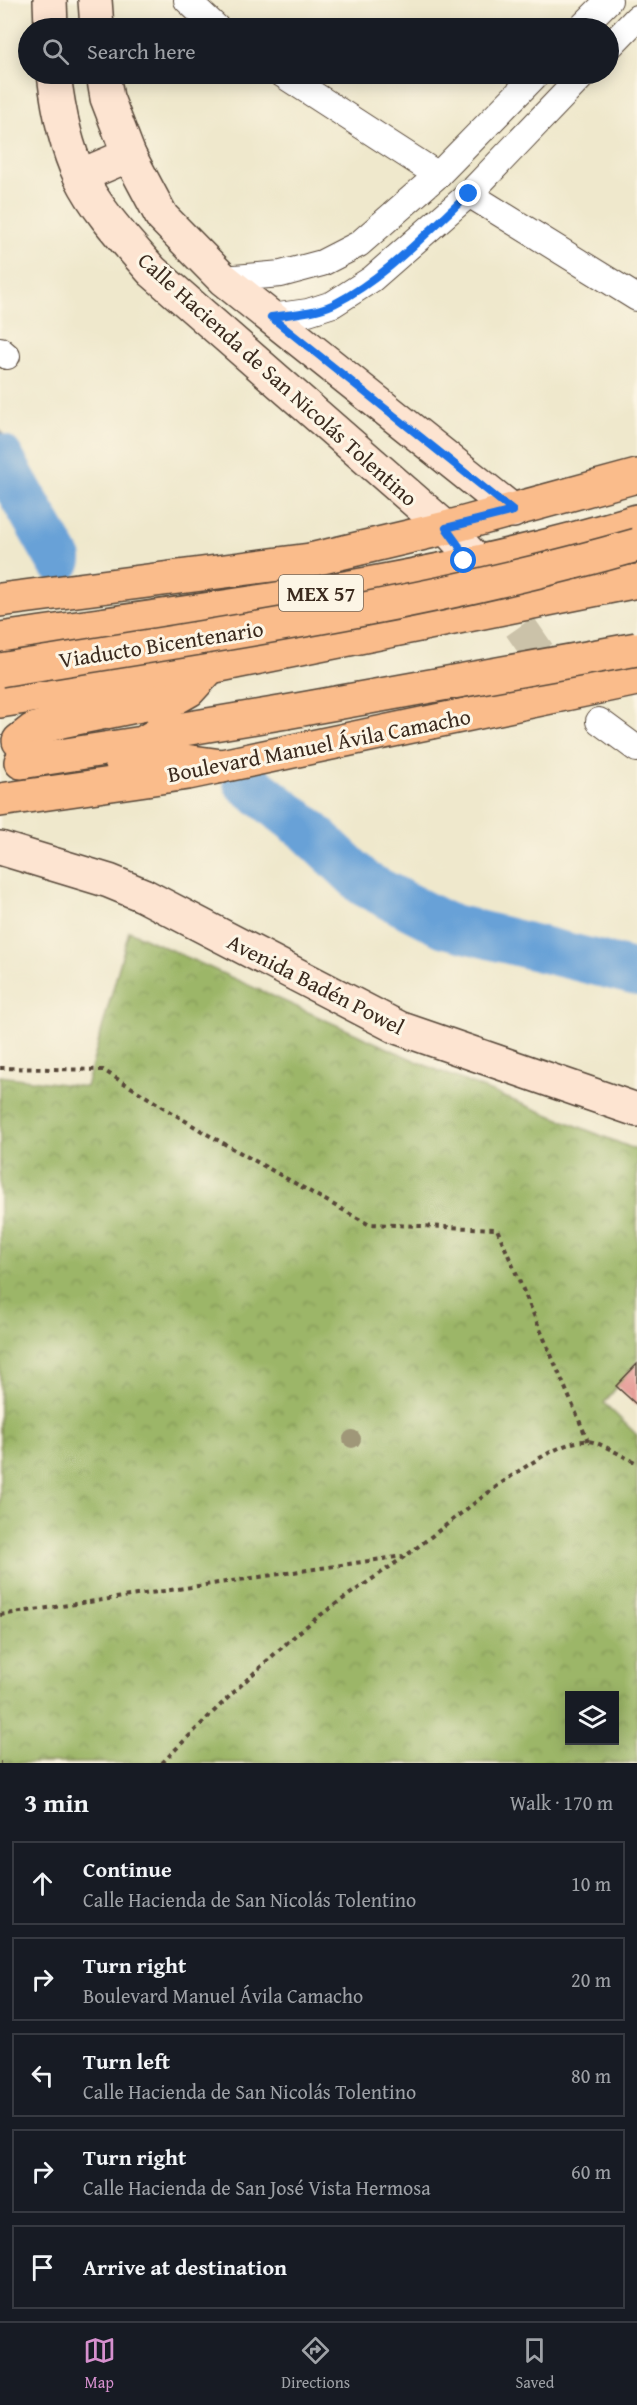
<!DOCTYPE html>
<html lang="en">
<head>
<meta charset="utf-8">
<style>
	:root { --surface:#171b24; --page:#242831; --text:#f1f3f6; --muted:#9ea1a6; --line:#363941; --accent:#d690ce }
	body { margin:0; font-family:"Gentium Book Plus",serif; background:var(--page); color:var(--text) }
	.controls { position:absolute; right:18px; bottom:18px; display:grid; overflow:hidden; border-radius:0px; box-shadow:0 3px 15px #0003 }
	.controls button { width:54px; height:54px; display:grid; place-items:center; padding:0; border:0; border-bottom:2px solid var(--line); background:var(--surface); color:var(--text); font:30px sans-serif }
	.stop { position:absolute; width:18px; height:18px; margin:-14px; border:4px solid #1a73e8; border-radius:50%; background:#fff }
	.stop.end { background:#1a73e8; border-color:#fff; box-shadow:0 2px 6px #0008 }
	.list { margin:0; padding:0; list-style:none }
	h2 { display:flex; justify-content:space-between; align-items:center; height:78px; margin:0; padding:0 24px; font-size:26px }
	h2 small { font-size:20px; font-weight:400; color:var(--muted) }
	.list li { display:grid; grid-template-columns:39px 1fr auto; gap:18px; align-items:center; box-sizing:border-box; height:84px; margin:0 12px 12px; padding:0 12px; border:2px solid var(--line); border-radius:0px }
	.list b { display:block; font-size:22px; white-space:nowrap }
	.list p { margin:0; font-size:20px; white-space:nowrap; color:var(--muted) }
	.list em { font-size:20px; font-style:normal; color:var(--muted) }
	.icon { flex:none; width:33px; height:33px; fill:none; stroke:currentColor; stroke-width:2; stroke-linecap:round; stroke-linejoin:round }
	.map { position:relative; flex:none; width:637px; height:1763px; overflow:hidden }
	.search { position:absolute; background:var(--surface); box-shadow:0 3px 15px #0003; left:18px; right:18px; top:18px; height:66px; display:flex; align-items:center; gap:15px; box-sizing:border-box; padding:0 21px; border-radius:33px; color:var(--muted); font-size:22px }
	.sheet { height:558px; background:var(--surface) }
	nav { display:flex; justify-content:space-around; align-items:center; box-sizing:border-box; height:84px; border-top:2px solid var(--line); background:var(--surface); font-size:16px; color:var(--muted) }
	nav a { display:grid; justify-items:center; gap:3px }
	nav .on { color:var(--accent) }
	.map>svg:first-child { display:block }
	.forest { fill:url(#forest-crowns); stroke:#6c7043; stroke-width:1.5; fill-rule:evenodd }
	.water { fill:#68a1d7; stroke:#52667a; stroke-width:1.5 }
	.lines { fill:none; stroke-linecap:round; stroke-linejoin:round }
	.river { stroke:#68a1d7; stroke-width:46 }
	.building { fill:#e49692 }
	.secondary-tunnel { stroke:#cbc2a9; stroke-width:33; stroke-dasharray:33 16; stroke-linecap:butt }
	.street-casing { stroke:#564638; stroke-width:28 }
	.secondary-casing { stroke:#564638; stroke-width:36 }
	.primary-casing { stroke:#564638; stroke-width:36 }
	.highway-casing { stroke:#564638; stroke-width:36 }
	.path { stroke:#564638; stroke-width:4; stroke-dasharray:4.5 4.5; stroke-linecap:butt }
	.street { stroke:#fff; stroke-width:26 }
	.secondary { stroke:#fde4d1; stroke-width:33 }
	.primary { stroke:#fabc8b; stroke-width:33 }
	.highway { stroke:#fabc8b; stroke-width:33 }
	.highway-bridge-casing { stroke:#564638; stroke-width:36; stroke-linecap:butt }
	.highway-bridge { stroke:#fabc8b; stroke-width:33 }
	.tree { fill:#9f9778 }
	.route { stroke:#1a73e8; stroke-width:8 }
	.labels { text-anchor:middle; dominant-baseline:central; stroke-width:6; stroke-linejoin:round; paint-order:stroke }
	.shield { fill:#fcf5e5; stroke:#75675a; stroke-width:1.5 }
	.shield-label { font-size:21px; font-weight:bold; fill:#3b2a1e }
	.street-label { font-size:22px; fill:#3b2a1e; stroke:#fcf5e5 }
</style>
</head>
<body>
<div class="map">
<svg width="637" height="1763" viewBox="0 0 637 1763">
	<defs>
		<pattern id="forest-crowns" width="20" height="18" patternUnits="userSpaceOnUse" patternTransform="scale(1.5)"><rect width="20" height="18" fill="#9cb668"/><path d="M2 6a3 3 0 1 1 6 0M12 15a3 3 0 1 1 6 0" fill="none" stroke="#809455"/></pattern>
	</defs>
	<rect width="100%" height="100%" fill="#fcf5e5"/>
	<filter id="ink" filterUnits="userSpaceOnUse"><feTurbulence type="fractalNoise" baseFrequency=".0167" numOctaves="2"/><feDisplacementMap in="SourceGraphic" scale="12" xChannelSelector="R" yChannelSelector="G"/><feConvolveMatrix kernelMatrix="1 2 1 2 8 2 1 2 1" color-interpolation-filters="sRGB"/></filter>
	<filter id="wash" filterUnits="userSpaceOnUse"><feTurbulence type="fractalNoise" baseFrequency=".008" numOctaves="4" result="noise"/><feDisplacementMap in="SourceGraphic" scale="24" xChannelSelector="R" yChannelSelector="G"/><feGaussianBlur stdDeviation="1.35" result="paint"/><feColorMatrix in="noise" values="0 0 0 0 0 0 0 0 0 0 0 0 0 0 0 0 0 1.4 0 .05"/><feComposite in="paint" operator="in"/></filter>
	<g filter="url(#wash)">
		<rect width="100%" height="100%" fill="#efe8cc"/>
		<path class="forest" d="M129,931L427,1066L637,1150V1362L604,1403L637,1435V1763H0V1076L86,1087ZM570,1696H614V1740H570Z"/>
		<polygon class="water" points="0,430 78,552 38,562 0,484"/>
		<g class="lines">
			<g class="river">
				<polyline points="0,457 59,560"/>
				<polyline points="246,782 308,830 365,884 445,925 637,973"/>
			</g>
		</g>
		<g id="blocks">
			<polygon class="building" points="637,1364 637,1405 616,1386"/>
		</g>
	</g>
	<g filter="url(#ink)">
		<use href="#blocks" fill-opacity="0" stroke="#564638" stroke-width="1.5"/>
		<g class="lines">
			<polyline class="secondary-tunnel" points="492,586 551,671"/>
			<defs>
				<g id="street">
					<polyline points="187,0 217,28"/>
					<polyline points="581,28 609,0"/>
					<polyline points="608,48 637,18"/>
					<polyline points="282,74 438,175"/>
					<polyline points="469,194 637,298"/>
					<polyline points="223,279 281,274 322,263 359,244 438,175 537,74"/>
					<polyline points="271,317 308,312 333,304 372,279 469,194 584,74"/>
					<polyline points="0,350 7,356"/>
					<polyline points="599,721 637,749"/>
				</g>
				<g id="secondary">
					<polyline points="50,0 51,28"/>
					<polyline points="95,0 97,28"/>
					<path d="M54,74C58,107 65,145 80,176C97,211 127,242 152,271L446,528L473,557"/>
					<polyline points="103,74 107,98 129,155 162,217 223,279 513,511"/>
					<polyline points="80,176 129,155"/>
					<polyline points="0,848 109,881 143,895 399,1028 637,1110"/>
				</g>
				<g id="primary">
					<polyline points="0,600 310,560 446,528 637,476"/>
					<polyline points="0,800 188,773 637,679"/>
				</g>
				<g id="highway">
					<path d="M0,639C214,608 429,584 637,521"/>
					<polyline points="0,701 210,667 637,581"/>
					<polyline points="19,741 33,730 61,721 175,698 189,690 210,667"/>
					<polyline points="21,762 143,743 160,733 286,712"/>
					<polyline points="122,763 162,758 222,766"/>
				</g>
			</defs>
			<use href="#street" class="street-casing"/>
			<use href="#secondary" class="secondary-casing"/>
			<use href="#primary" class="primary-casing"/>
			<use href="#highway" class="highway-casing"/>
			<g class="path">
				<polyline points="0,1068 103,1070 205,1133 368,1224 497,1229 588,1441"/>
				<polyline points="0,1615 403,1556"/>
				<polyline points="0,1763 1,1763"/>
				<path d="M162,1763C206,1719 250,1675 297,1634C332,1604 371,1581 408,1554C444,1529 547,1438 587,1441C599,1441 625,1458 637,1463"/>
			</g>
			<use href="#street" class="street"/>
			<use href="#secondary" class="secondary"/>
			<use href="#primary" class="primary"/>
			<use href="#highway" class="highway"/>
			<defs>
				<g id="highway-bridge">
					<path d="M0,670C213,636 429,605 637,545"/>
					<polyline points="286,712 637,649"/>
				</g>
			</defs>
			<use href="#highway-bridge" class="highway-bridge-casing"/>
			<use href="#highway-bridge" class="highway-bridge"/>
		</g>
		<circle class="tree" cx="352" cy="1439" r="9"/>
	</g>
	<g class="lines" filter="url(#ink)">
		<path class="route" d="M464,561L459,546L446,528L513,511L271,317C291,314 315,313 334,304C385,278 427,232 469,194"/>
	</g>
	<g class="labels">
		<rect class="shield" x="279" y="575" width="84" height="36" rx="4.5"/>
		<g class="shield-label">
			<text x="321" y="593">MEX 57</text>
		</g>
		<g class="street-label">
			<text transform="translate(278 379) rotate(42)">Calle Hacienda de San Nicolás Tolentino</text>
			<text transform="translate(161 644) rotate(-9)">Viaducto Bicentenario</text>
			<text transform="translate(319 745) rotate(-11)">Boulevard Manuel Ávila Camacho</text>
			<text transform="translate(316 984) rotate(27)">Avenida Badén Powel</text>
		</g>
	</g>
</svg>
<div class="controls">
<button><svg class="icon" aria-label="layers" viewBox="0 0 24 24"><path d="M12 4l9 5-9 5-9-5zM3 14l9 5 9-5"/></svg></button>
</div>
<div class="stop" style="left:464px;top:561px"></div>
<div class="stop end" style="left:469px;top:194px"></div>
<div class="search"><svg class="icon" aria-label="search" viewBox="0 0 24 24"><circle cx="10" cy="10" r="6"/><path d="M15 15l6 6"/></svg>Search here</div>
</div>
<section class="sheet">
<h2>3 min<small>Walk · 170 m</small></h2>
<ul class="list">
<li><svg class="icon" aria-label="ahead" viewBox="0 0 24 24"><path d="M12 20V5M6 11l6-6 6 6"/></svg><div><b>Continue</b><p>Calle Hacienda de San Nicolás Tolentino</p></div><em>10 m</em></li>
<li><svg class="icon" aria-label="right" viewBox="0 0 24 24"><path d="M7 20v-9h11M14 6l5 5-5 5"/></svg><div><b>Turn right</b><p>Boulevard Manuel Ávila Camacho</p></div><em>20 m</em></li>
<li><svg class="icon" aria-label="left" viewBox="0 0 24 24"><path d="M17 20v-9H6M10 6l-5 5 5 5"/></svg><div><b>Turn left</b><p>Calle Hacienda de San Nicolás Tolentino</p></div><em>80 m</em></li>
<li><svg class="icon" aria-label="right" viewBox="0 0 24 24"><path d="M7 20v-9h11M14 6l5 5-5 5"/></svg><div><b>Turn right</b><p>Calle Hacienda de San José Vista Hermosa</p></div><em>60 m</em></li>
<li><svg class="icon" aria-label="arrive" viewBox="0 0 24 24"><path d="M6 21V4h12l-3 4 3 4H6"/></svg><div><b>Arrive at destination</b></div></li>
</ul>
</section>
<nav>
<a class="on"><svg class="icon" aria-label="map" viewBox="0 0 24 24"><path d="M3 6l6-2 6 2 6-2v14l-6 2-6-2-6 2zM9 4v14M15 6v14"/></svg>Map</a>
<a><svg class="icon" aria-label="directions" viewBox="0 0 24 24"><path d="M12 3l9 9-9 9-9-9zM9 14v-3h6M13 9l2 2-2 2"/></svg>Directions</a>
<a><svg class="icon" aria-label="saved" viewBox="0 0 24 24"><path d="M7 4h10v16l-5-4-5 4z"/></svg>Saved</a>
</nav>
</body>
</html>
